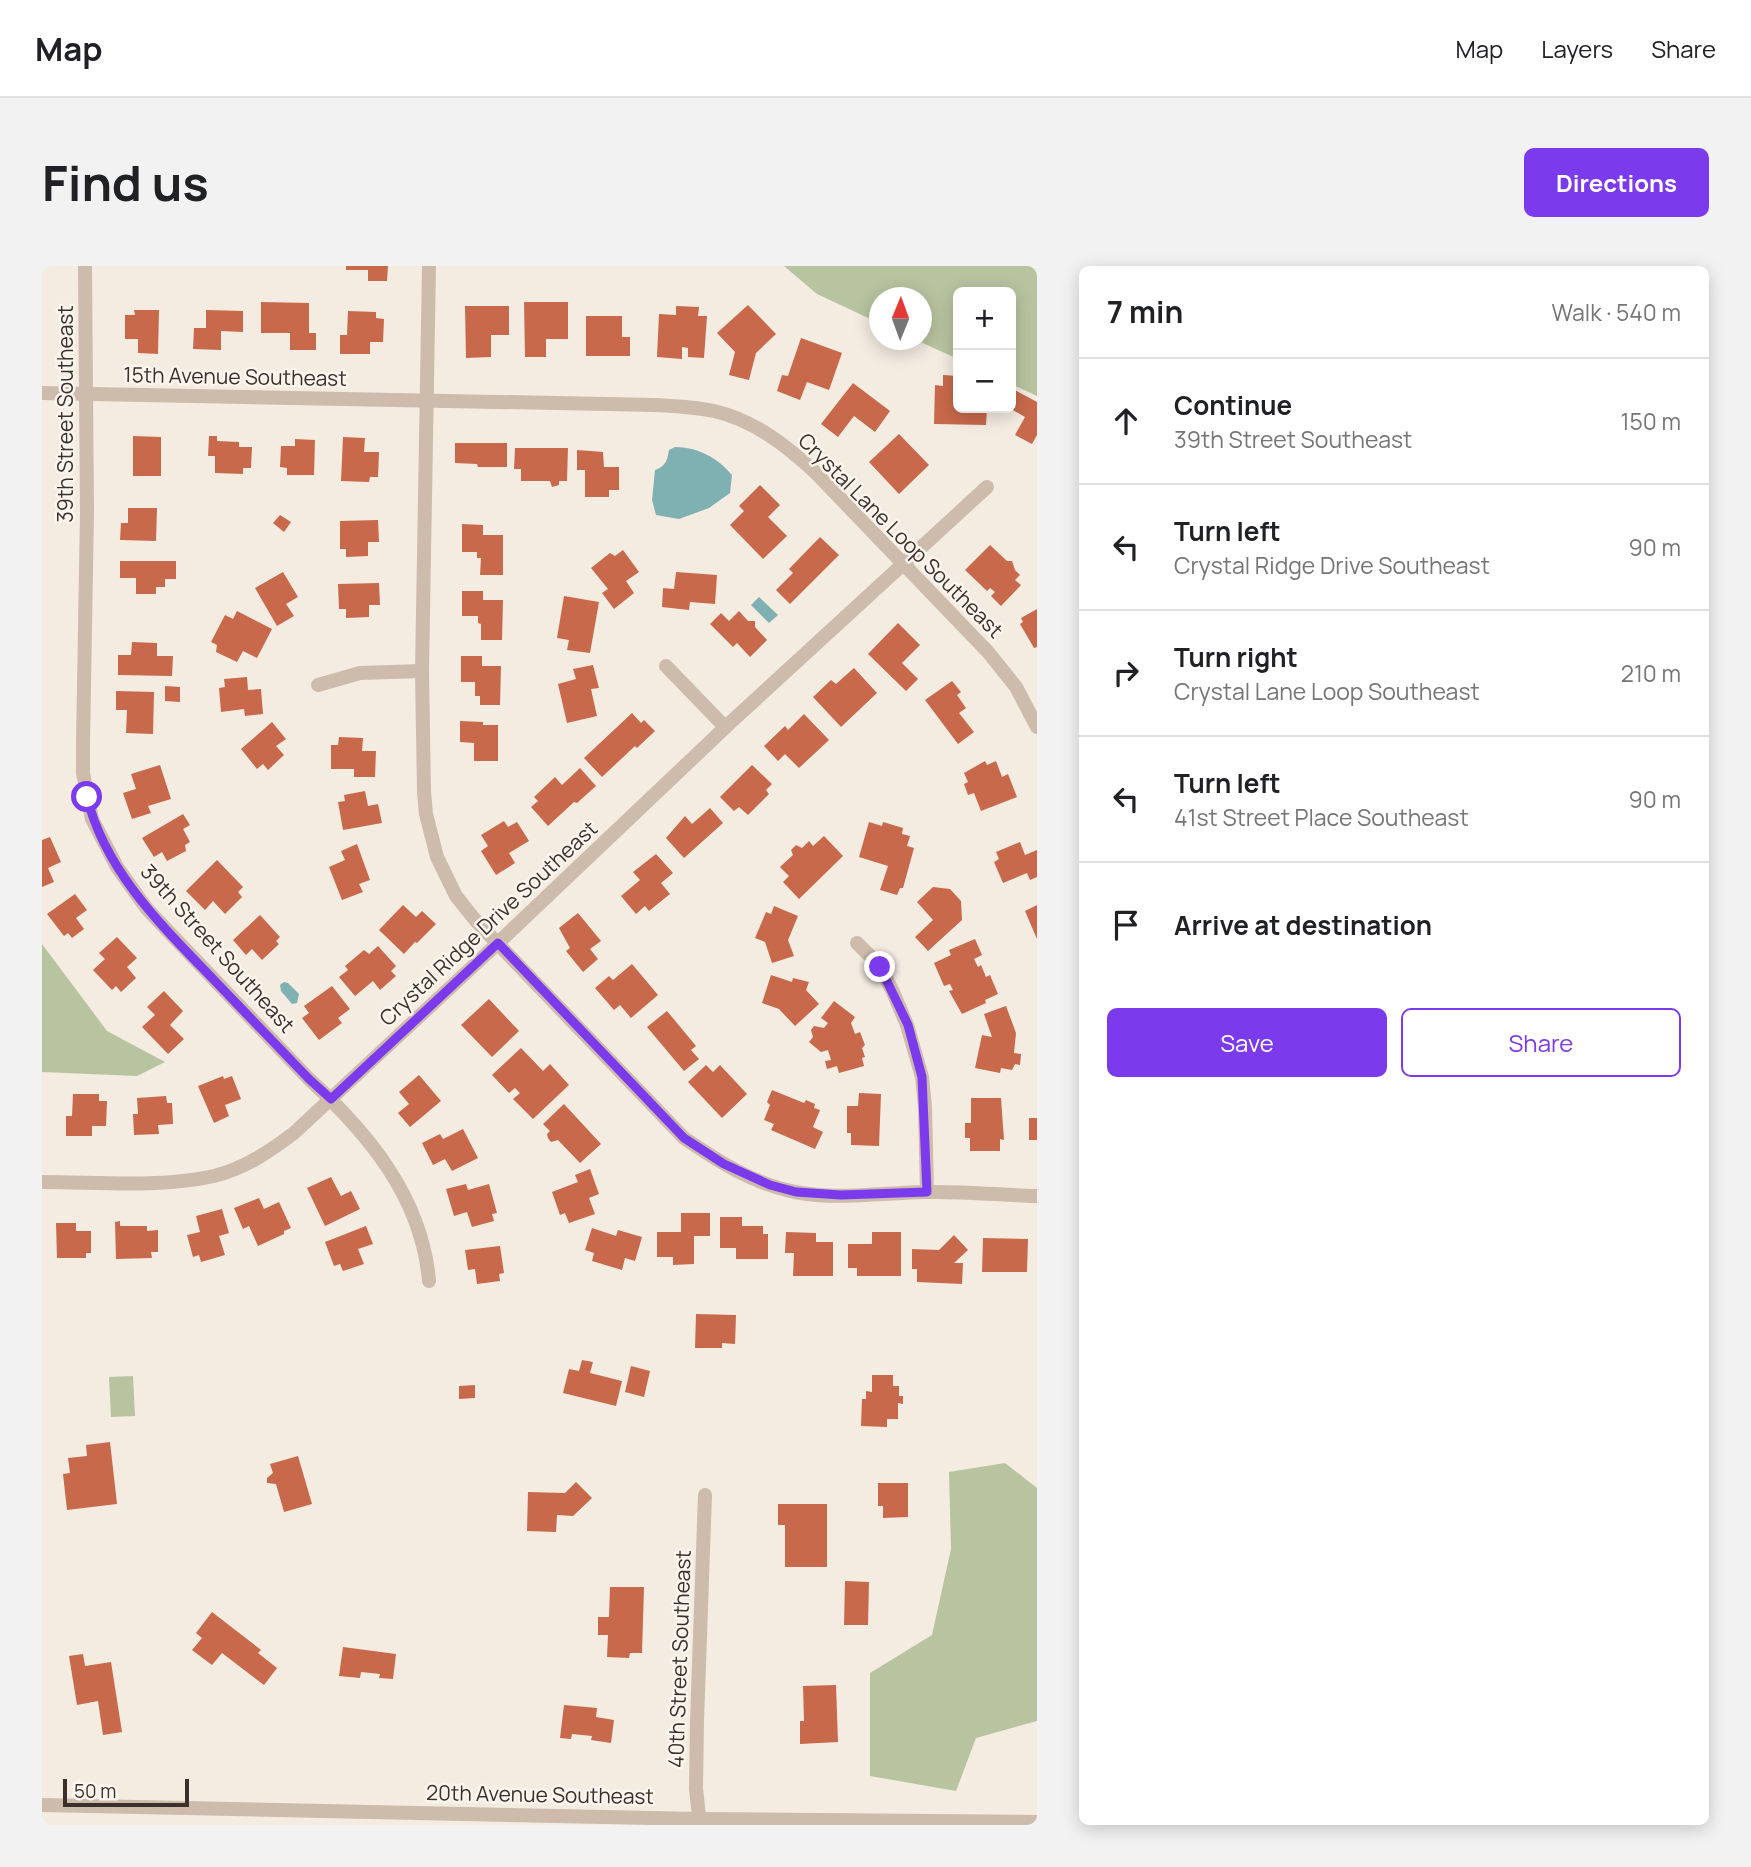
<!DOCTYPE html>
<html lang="en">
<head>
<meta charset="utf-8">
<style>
	:root { --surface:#fff; --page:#f2f2f2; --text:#202124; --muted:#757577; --line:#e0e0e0; --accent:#7c3aed }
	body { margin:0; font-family:Manrope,sans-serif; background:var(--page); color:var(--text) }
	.controls { position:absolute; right:21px; top:21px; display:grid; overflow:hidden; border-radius:10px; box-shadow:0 4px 18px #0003 }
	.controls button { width:63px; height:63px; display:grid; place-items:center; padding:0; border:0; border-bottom:2px solid var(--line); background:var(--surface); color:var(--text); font:35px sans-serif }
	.compass { position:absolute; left:827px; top:21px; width:63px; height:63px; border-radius:50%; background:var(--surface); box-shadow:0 4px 18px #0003; rotate:1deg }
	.scale { position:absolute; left:21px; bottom:18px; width:126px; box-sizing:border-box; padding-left:7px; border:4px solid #3b302b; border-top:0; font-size:19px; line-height:24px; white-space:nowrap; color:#3b302b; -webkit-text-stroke:5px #fbf5ee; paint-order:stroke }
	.stop { position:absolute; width:21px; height:21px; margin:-16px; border:5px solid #7c3aed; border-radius:50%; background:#fff }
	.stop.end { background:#7c3aed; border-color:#fff; box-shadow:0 2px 7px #0008 }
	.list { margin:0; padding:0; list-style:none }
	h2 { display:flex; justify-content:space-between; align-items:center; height:91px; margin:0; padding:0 28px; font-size:30px }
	h2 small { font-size:23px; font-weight:400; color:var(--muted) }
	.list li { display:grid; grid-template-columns:46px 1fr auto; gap:21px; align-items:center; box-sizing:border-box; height:126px; padding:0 28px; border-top:2px solid var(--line) }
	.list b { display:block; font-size:26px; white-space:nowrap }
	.list p { margin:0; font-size:23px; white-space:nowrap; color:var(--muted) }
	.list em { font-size:23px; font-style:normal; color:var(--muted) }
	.actions { display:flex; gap:14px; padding:21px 28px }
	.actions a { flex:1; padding:16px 0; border:2px solid var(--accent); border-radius:10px; text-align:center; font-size:24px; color:var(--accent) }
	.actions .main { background:var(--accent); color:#fff }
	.icon { flex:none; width:38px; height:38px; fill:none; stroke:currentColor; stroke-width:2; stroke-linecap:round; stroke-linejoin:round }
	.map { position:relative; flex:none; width:995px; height:1559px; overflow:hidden; border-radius:10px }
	header { display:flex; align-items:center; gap:42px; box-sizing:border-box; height:98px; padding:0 35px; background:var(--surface); border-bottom:2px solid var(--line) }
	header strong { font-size:33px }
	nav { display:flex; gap:38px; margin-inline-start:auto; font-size:24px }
	.intro { display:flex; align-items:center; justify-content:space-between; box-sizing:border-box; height:168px; padding:0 42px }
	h1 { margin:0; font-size:49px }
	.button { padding:18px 32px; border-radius:10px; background:var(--accent); color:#fff; font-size:24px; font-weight:700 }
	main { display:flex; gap:42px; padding:0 42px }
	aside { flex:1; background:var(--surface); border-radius:10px; box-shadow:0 4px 18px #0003 }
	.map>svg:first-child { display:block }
	.green { fill:#b8c4a0 }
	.water { fill:#7fb0b2 }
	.building { fill:#c8694b }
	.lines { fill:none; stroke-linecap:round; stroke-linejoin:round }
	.street { stroke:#cdbbac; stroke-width:14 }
	.route { stroke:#7c3aed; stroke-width:9 }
	.labels { text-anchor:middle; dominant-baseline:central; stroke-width:5; stroke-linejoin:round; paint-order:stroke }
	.street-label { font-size:21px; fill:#3b302b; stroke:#fbf5ee }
</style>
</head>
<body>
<header>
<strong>Map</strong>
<nav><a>Map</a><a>Layers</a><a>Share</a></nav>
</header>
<div class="intro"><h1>Find us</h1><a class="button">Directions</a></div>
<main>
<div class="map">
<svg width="995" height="1559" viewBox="0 0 995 1559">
	<rect width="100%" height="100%" fill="#f4ebe1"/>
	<g class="green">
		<polygon points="742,0 995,0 995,130 969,118 969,26 916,26 916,93 874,74 880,74 880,32 838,32 837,57 775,28"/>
		<polygon points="0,678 65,765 123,796 95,810 0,806"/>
		<polygon points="91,1110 93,1150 69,1151 67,1111"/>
		<polygon points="963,1197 995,1222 995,1455 934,1472 914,1525 828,1510 828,1407 890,1369 909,1283 907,1206"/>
	</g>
	<g class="water">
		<path d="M633,181C656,181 676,192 690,209L688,227L667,242L637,253L614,249L610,234L613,204C624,200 625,195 627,184Z"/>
		<polygon points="717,331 736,349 727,357 709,339"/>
		<polygon points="242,716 246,717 257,728 255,737 250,738 239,725 238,719"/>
	</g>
	<g class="building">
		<polygon points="304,0 346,0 345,15 326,15 326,4 304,4"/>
		<polygon points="219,36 267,37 267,67 274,67 274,84 248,84 248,67 219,67"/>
		<polygon points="482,36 526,36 526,73 504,73 504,91 483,91"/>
		<polygon points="706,39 734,68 714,87 707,114 687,109 693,86 675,67"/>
		<polygon points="423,40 467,40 467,69 449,69 449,91 424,92"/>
		<polygon points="634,40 657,41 656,50 665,50 662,92 646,91 646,82 640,81 640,93 615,91 617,48 634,49"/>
		<polygon points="92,44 117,44 116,88 96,87 96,73 83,73 83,49 93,49"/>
		<polygon points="164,44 201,45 201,66 179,65 179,84 151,83 152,62 164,62"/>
		<polygon points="306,45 334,46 334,52 342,53 341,76 328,76 328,88 298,88 298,69 305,69"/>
		<polygon points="544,50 580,50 580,71 588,71 588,90 544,90"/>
		<polygon points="759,72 800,87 787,124 765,116 758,134 735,125 740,109 746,110"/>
		<polygon points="901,109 916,110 916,142 945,142 944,159 892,158 893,119 901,120"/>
		<polygon points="811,117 848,145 833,166 812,150 796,171 779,158"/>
		<polygon points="969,122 995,136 995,169 990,178 973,169 983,151 969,143"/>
		<polygon points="857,168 887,199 857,228 827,196"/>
		<polygon points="91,170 119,171 119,210 91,210"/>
		<polygon points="167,170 175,170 175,175 197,176 197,181 210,181 209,202 201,202 201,208 173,207 173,190 166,190"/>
		<polygon points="301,171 323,172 322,186 337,186 336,211 328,211 327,216 299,215"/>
		<polygon points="253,173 273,174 272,209 245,209 245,202 238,201 239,180 253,180"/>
		<polygon points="413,177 465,177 465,201 436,201 435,198 413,197"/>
		<polygon points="473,182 526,182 525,215 517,215 517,219 510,221 508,215 479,215 479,203 472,203"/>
		<polygon points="535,184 561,186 562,201 577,201 577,224 567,224 567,231 543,231 543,204 535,204"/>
		<polygon points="718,219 738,239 726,251 745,270 721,293 688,259 702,245 697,240"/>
		<polygon points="86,242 115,242 114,275 78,274 79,257 86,257"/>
		<polygon points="238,249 249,256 242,266 231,257"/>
		<polygon points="336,254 337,276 326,276 326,290 304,291 304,283 298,283 298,255"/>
		<polygon points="420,258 441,259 441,269 461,269 461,309 438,309 439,292 435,292 435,286 420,286"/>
		<polygon points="778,271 797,289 748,338 734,324 751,307 747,303"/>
		<polygon points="948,279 965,295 970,295 973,304 978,309 973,314 979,319 959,340 949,330 953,326 948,322 945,325 923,304"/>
		<polygon points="581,284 597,306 584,315 592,327 572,343 560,327 566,323 549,302 568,287 573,290"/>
		<polygon points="78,295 134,295 134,313 123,313 123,321 114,321 114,328 94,328 94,312 78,312"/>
		<polygon points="241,306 256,331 244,338 252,350 235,360 213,322"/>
		<polygon points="634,306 675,309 673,338 648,336 647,344 620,341 621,322 632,323"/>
		<polygon points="337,317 338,339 327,339 327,351 304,352 304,343 297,343 296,318"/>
		<polygon points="420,325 441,325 441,334 461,334 460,374 439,374 439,358 436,357 436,350 420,350"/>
		<polygon points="522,330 557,336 548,387 525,384 527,374 515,372"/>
		<polygon points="995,343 995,381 992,382 978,358 981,356 979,352"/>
		<polygon points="195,345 230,363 215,392 201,385 195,396 174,386 175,379 169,376 183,349 191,353"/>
		<polygon points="697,345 706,355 713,355 713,361 725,374 708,391 695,377 691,381 668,358 679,347 687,355"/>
		<polygon points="856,357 878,379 860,397 876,413 864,425 826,388"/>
		<polygon points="90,376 115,377 115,390 131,390 130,410 76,409 76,389 89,389"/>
		<polygon points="419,390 440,390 440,400 459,400 458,439 438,439 438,430 433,430 433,416 419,416"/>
		<polygon points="551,399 557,422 549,423 555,450 525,457 516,418 534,413 531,403"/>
		<polygon points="812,402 835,427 799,461 771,431 789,414 794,418"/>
		<polygon points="205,411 206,424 219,423 221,448 203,450 202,443 179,446 177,422 183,421 182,413"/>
		<polygon points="910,415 919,426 915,429 924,442 917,447 932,466 916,478 883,434"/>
		<polygon points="123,420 138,421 138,436 123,435"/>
		<polygon points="74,425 112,426 111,468 84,467 85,444 74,444"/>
		<polygon points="590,447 599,457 602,454 613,465 595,482 593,480 560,511 542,492"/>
		<polygon points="762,448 787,474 757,502 743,488 736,495 722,480 743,460 746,464"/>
		<polygon points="418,455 441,456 441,459 456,459 456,495 432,495 432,477 418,476"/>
		<polygon points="230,456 244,473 234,480 242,489 226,504 221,498 215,503 199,483"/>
		<polygon points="297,471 321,472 320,485 334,485 333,511 312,511 312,503 289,503 289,479 296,479"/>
		<polygon points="943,495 945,499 954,495 960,511 966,508 975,531 939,545 932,527 926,529 922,518 926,516 922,507"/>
		<polygon points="118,499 129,533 106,540 109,547 90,553 81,527 94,523 89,508"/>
		<polygon points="710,499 730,518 724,524 727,528 706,549 697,541 692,545 678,531"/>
		<polygon points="538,502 554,520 535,537 532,536 506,560 489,541 496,535 492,531 513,511 520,519"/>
		<polygon points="323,525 326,540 336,538 340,557 301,564 296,536 303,535 302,529"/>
		<polygon points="668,542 681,557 642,592 624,572 643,550 650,558"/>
		<polygon points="141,548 148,559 141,563 148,576 143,579 144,585 125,595 120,586 112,591 100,572"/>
		<polygon points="462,555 466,561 475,556 487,575 467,587 473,597 454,609 439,585 446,580 439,569"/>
		<polygon points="827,556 840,560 841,556 861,562 860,568 868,570 865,580 872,582 861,622 858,622 855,629 838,624 846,600 817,591"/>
		<polygon points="782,570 801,590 757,633 741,616 747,610 738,601 751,589 749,584 754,579 760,582 767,575 771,580"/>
		<polygon points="8,571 19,596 6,602 12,616 0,621 0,574"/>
		<polygon points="978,576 983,589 995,584 995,611 988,614 985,607 961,617 952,596 957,593 954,586"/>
		<polygon points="315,578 328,614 317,618 321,626 300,634 287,601 303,594 299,585"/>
		<polygon points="614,588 631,607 619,617 628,628 607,645 603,640 594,648 579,630 598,614 591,606"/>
		<polygon points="175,594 201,621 196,626 200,631 183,648 171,635 163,644 144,625"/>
		<polygon points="891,621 908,623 919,635 920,654 886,685 873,671 891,654 875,636"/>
		<polygon points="33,628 45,644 34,652 42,663 30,672 26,667 22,670 5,648"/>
		<polygon points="361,639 374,651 380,645 394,658 375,677 373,676 362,688 337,664"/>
		<polygon points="995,639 995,673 983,645"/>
		<polygon points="732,640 756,650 746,674 752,690 730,697 723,676 713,672 724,646 729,648"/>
		<polygon points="536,647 559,675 548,683 556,693 541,706 524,685 528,682 517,662"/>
		<polygon points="218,649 238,671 234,675 237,678 220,694 210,683 204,689 191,674"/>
		<polygon points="75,671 95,692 85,701 94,712 79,726 74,720 70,724 51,704 63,693 57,687"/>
		<polygon points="933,673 940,689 932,693 936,701 939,699 944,711 948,709 956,728 943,734 944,737 920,748 907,725 911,724 908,718 902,720 892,697 909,689 907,684"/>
		<polygon points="336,680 354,700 349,705 354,710 338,724 331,715 313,730 297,711 306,704 303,700 322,684 327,688"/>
		<polygon points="590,698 616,729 589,752 578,739 572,744 553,722 567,710 571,714"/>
		<polygon points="729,709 750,716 751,712 767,716 764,724 777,738 753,760 737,743 720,737"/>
		<polygon points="290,720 308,743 296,752 300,757 277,774 260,752 267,747 262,740"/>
		<polygon points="122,725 141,745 128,759 142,773 126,788 100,761 113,749 105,741"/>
		<polygon points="447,733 477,765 450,791 419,759"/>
		<polygon points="792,735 813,751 809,757 813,768 818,766 823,779 820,782 823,791 820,792 822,800 797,807 795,800 785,803 783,795 789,794 786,784 779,786 767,776 771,771 769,764 772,760 782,762 786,757 779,752"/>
		<polygon points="964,740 974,767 972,787 979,788 978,799 973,798 970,804 959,802 958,807 933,802 940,769 950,771 942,748"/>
		<polygon points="625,745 654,780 649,784 657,793 642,805 605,761"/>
		<polygon points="479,782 501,805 508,798 527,819 491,853 471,833 478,827 473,822 467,827 450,809"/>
		<polygon points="664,799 671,806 678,799 705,828 680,852 646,816"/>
		<polygon points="377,809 399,835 368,861 356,847 367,838 357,826"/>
		<polygon points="181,810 182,813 190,810 199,833 183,839 187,850 172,857 156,820"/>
		<polygon points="730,824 762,837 764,834 773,838 772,842 778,844 771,861 781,866 773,883 729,864 732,858 722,854 728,839 725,836"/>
		<polygon points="817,827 839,828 837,880 809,879 809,867 805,867 805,840 816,840"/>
		<polygon points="31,828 57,828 57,835 65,835 64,860 50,860 50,870 24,870 24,850 30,850"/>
		<polygon points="124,830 125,837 130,837 131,858 116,859 117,868 92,869 91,848 96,848 95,832"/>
		<polygon points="929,832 959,832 962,874 958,873 958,885 928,885 928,872 923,872 923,857 929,857"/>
		<polygon points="522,838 559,878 538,897 516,874 509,876 506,872 505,868 508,865 501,858"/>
		<rect x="987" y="852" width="8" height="22"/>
		<polygon points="421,863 436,892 410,905 403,893 391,899 380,877 398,868 401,873"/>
		<polygon points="548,903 557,928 547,932 553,948 527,957 523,947 518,949 510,926 536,916 533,909"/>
		<polygon points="289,911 299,930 309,925 318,943 283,960 265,922"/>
		<polygon points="424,918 426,924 447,918 455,947 450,948 452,955 430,961 425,946 412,950 404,923"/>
		<polygon points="217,932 222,943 237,936 249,962 242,965 242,968 216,980 207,960 201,963 192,942"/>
		<polygon points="180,943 187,967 177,970 183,989 159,996 157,989 151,991 145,969 158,966 154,950"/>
		<polygon points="639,947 668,947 668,970 652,970 652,998 631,999 631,991 615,991 615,966 639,966"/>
		<polygon points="678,951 700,951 700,960 721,960 721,968 726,968 726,993 694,993 694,982 678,982"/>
		<polygon points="78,955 78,960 105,960 105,965 116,964 116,986 109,986 110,992 74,993 73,956"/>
		<polygon points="14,957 34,957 34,965 49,965 49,987 44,987 44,992 15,992"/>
		<polygon points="324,960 331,978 316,983 322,998 301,1005 298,998 292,1000 283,976"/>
		<polygon points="550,962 574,970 576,964 600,971 593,995 583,992 580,1004 550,995 552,987 543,984"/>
		<polygon points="744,966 774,967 774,976 791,976 791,1010 751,1010 752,987 743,987"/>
		<polygon points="830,966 859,966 859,1010 815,1010 815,1002 806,1002 806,978 830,978"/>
		<polygon points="912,969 926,984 912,997 921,997 920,1018 875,1016 875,1003 870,1003 870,983 897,984"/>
		<polygon points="941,972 986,973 985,1006 940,1006"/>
		<polygon points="458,980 462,1007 457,1008 458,1015 435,1018 433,1003 426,1004 423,984"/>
		<polygon points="654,1048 694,1049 693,1078 680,1077 680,1082 653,1082"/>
		<polygon points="540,1094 551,1096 548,1107 580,1115 574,1140 521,1127 527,1103 537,1105"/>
		<polygon points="589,1100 608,1105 602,1131 583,1126"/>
		<polygon points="830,1109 851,1109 851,1120 857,1120 857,1130 861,1130 861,1138 856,1137 856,1153 845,1153 845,1161 819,1160 820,1133 824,1133 824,1125 830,1126"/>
		<polygon points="433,1119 433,1132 417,1133 417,1120"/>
		<polygon points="68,1176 75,1238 25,1244 21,1208 28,1207 26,1192 45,1190 44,1179"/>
		<polygon points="256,1190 270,1238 242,1246 234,1218 225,1217 225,1212 231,1207 228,1198"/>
		<polygon points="534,1216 550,1232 531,1250 515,1249 514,1266 485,1265 486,1226 523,1227"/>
		<polygon points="836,1217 866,1217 866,1251 841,1252 841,1240 836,1240"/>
		<polygon points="736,1238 785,1238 785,1301 743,1301 743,1259 736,1259"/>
		<polygon points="803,1315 827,1316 826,1359 802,1359"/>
		<polygon points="568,1321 602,1321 600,1387 588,1387 587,1392 565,1391 566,1369 556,1369 556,1351 567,1351"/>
		<polygon points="170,1346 219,1384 216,1387 235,1402 222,1419 180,1387 170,1399 150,1384 160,1372 154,1367"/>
		<polygon points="301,1381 354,1388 351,1413 337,1412 338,1408 319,1406 318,1412 297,1410"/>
		<polygon points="41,1388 43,1400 69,1396 80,1466 61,1469 56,1435 35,1439 27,1390"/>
		<polygon points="794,1419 796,1476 758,1478 758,1455 762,1455 761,1420"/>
		<polygon points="522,1439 555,1442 554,1451 572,1454 569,1477 549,1474 550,1470 530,1468 529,1473 518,1472"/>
	</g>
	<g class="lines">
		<g class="street">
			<path d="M43,0L45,246L41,477V507L50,553L75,601L105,643L267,813C327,868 380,932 387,1015"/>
			<path d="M387,0L380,405L382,526L384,548L395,591L414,630L434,655L642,872C676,895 711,918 753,926C795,934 839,927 882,926C919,925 958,929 995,930"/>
			<path d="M0,127L613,139C633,140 653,141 672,145C712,154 745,180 774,207L946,386L974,421L995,461"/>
			<polyline points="624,400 683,461"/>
			<polyline points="276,419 318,407 380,405"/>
			<polyline points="815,677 838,700 851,726 865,759 880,811 883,841 885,926"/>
			<path d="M0,916C56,916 117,922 172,910C202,903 228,885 252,867L456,677L690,455L945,221"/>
			<polyline points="0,1539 658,1553 995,1556"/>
			<polyline points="658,1559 654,1523 655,1455 663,1229"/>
		</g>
	</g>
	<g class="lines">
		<path class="route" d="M45,531C63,605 120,660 171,713C203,746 235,780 267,813L289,833L456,677L642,872L682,898L728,919L754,926L799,929L885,926L880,811L866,759L838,701"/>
	</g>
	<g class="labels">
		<g class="street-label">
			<text transform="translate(193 110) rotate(1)">15th Avenue Southeast</text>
			<text transform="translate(23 148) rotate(-90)">39th Street Southeast</text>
			<text transform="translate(859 269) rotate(45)">Crystal Lane Loop Southeast</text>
			<text transform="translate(446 657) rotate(-43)">Crystal Ridge Drive Southeast</text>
			<text transform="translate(176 682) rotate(48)">39th Street Southeast</text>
			<text transform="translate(637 1393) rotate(-88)">40th Street Southeast</text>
			<text transform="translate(498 1528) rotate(1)">20th Avenue Southeast</text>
		</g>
	</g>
</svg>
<div class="controls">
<button>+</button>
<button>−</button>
</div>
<svg class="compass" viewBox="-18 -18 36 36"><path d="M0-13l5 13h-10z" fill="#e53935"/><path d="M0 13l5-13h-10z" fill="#757577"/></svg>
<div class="scale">50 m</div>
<div class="stop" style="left:45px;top:531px"></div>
<div class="stop end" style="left:838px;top:701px"></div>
</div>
<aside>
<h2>7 min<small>Walk · 540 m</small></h2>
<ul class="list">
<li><svg class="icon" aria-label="ahead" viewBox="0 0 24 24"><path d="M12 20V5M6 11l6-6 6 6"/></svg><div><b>Continue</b><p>39th Street Southeast</p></div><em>150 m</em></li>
<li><svg class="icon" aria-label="left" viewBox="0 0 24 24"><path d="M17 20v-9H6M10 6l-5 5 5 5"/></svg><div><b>Turn left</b><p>Crystal Ridge Drive Southeast</p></div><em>90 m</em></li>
<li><svg class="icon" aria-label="right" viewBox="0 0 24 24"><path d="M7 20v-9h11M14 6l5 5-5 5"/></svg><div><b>Turn right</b><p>Crystal Lane Loop Southeast</p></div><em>210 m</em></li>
<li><svg class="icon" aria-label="left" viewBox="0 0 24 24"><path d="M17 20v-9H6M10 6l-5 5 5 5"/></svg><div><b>Turn left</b><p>41st Street Place Southeast</p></div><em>90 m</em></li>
<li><svg class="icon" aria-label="arrive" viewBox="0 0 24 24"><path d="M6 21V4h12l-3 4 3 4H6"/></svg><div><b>Arrive at destination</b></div></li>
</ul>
<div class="actions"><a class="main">Save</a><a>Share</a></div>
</aside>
</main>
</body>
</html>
